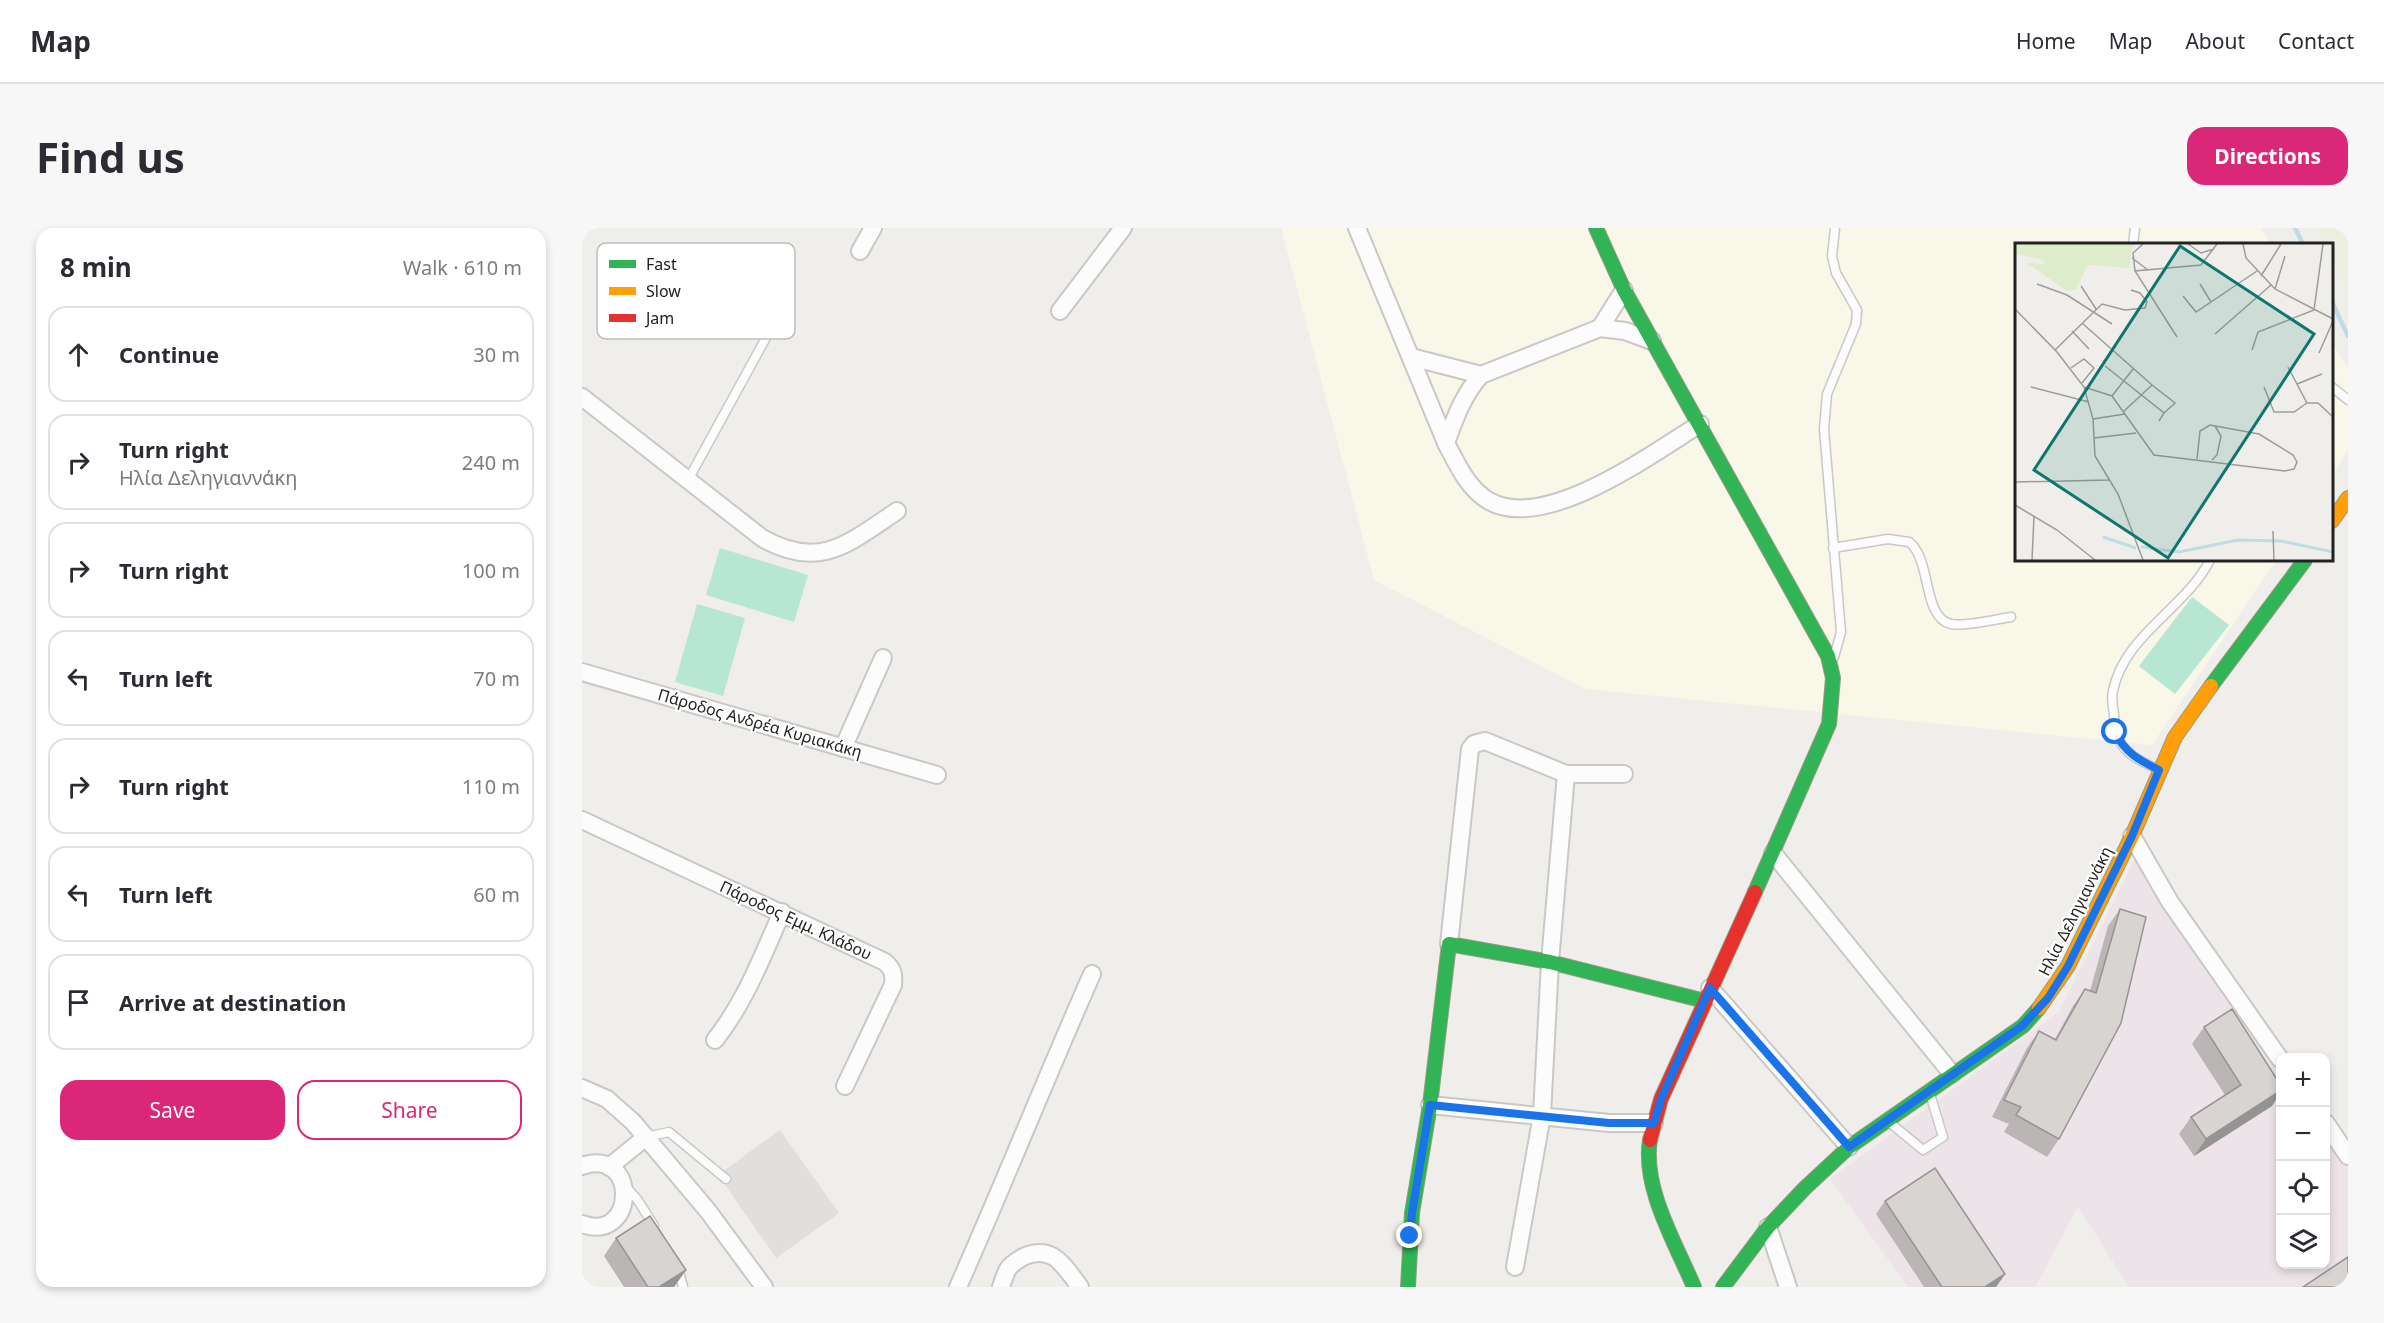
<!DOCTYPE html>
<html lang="en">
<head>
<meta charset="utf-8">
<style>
	:root { --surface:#fff; --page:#f7f7f7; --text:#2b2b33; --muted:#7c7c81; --line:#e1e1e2; --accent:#db2777 }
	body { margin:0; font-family:"Noto Sans",sans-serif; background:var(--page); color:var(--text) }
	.controls { position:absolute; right:18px; bottom:18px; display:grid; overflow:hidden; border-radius:12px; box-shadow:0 3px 9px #0003 }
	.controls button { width:54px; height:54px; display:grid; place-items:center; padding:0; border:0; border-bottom:2px solid var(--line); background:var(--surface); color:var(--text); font:30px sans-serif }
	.stop { position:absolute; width:18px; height:18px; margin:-14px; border:4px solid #1a73e8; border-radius:50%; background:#fff }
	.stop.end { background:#1a73e8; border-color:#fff; box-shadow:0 2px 6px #0008 }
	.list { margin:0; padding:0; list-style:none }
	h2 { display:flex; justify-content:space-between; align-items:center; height:78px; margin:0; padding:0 24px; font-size:26px }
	h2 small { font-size:20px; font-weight:400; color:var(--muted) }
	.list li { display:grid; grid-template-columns:39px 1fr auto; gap:18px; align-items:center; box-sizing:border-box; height:96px; margin:0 12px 12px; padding:0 12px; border:2px solid var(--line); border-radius:18px }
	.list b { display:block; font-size:22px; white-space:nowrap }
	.list p { margin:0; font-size:20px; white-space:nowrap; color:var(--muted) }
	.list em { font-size:20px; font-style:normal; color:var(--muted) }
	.actions { display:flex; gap:12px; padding:18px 24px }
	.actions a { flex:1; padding:14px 0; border:2px solid var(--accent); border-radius:18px; text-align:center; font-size:21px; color:var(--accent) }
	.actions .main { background:var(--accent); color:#fff }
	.icon { flex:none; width:33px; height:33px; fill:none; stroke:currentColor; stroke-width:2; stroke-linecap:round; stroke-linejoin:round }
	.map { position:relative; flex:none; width:1766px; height:1059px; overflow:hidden; border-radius:18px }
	header { display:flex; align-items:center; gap:36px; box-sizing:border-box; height:84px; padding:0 30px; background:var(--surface); border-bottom:2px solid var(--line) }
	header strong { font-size:28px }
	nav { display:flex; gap:33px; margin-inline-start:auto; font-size:21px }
	.intro { display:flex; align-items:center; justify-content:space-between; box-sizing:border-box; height:144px; padding:0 36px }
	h1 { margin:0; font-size:42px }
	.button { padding:15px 27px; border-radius:18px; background:var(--accent); color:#fff; font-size:21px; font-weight:700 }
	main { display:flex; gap:36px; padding:0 36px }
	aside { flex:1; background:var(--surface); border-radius:18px; box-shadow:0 3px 9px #0003 }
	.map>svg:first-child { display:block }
	.industrial { fill:#ede4e9 }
	.education { fill:#f8f7e8 }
	.farmland { fill:#efefdf }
	.pitch { fill:#b7e6d2 }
	.parking { fill:#e0dfde }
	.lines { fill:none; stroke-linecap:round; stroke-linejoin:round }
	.stream { stroke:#bfdbe3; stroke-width:4.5 }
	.lane-casing { stroke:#c9c8c7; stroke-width:11 }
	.street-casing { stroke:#c9c8c7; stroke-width:20 }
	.fast-casing { stroke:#999a82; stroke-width:16 }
	.slow-casing { stroke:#999a82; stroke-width:16 }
	.jam-casing { stroke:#999a82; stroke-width:16 }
	.lane { stroke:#fdfcfc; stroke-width:8 }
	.street { stroke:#fdfcfc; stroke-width:16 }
	.fast { stroke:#30b455; stroke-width:14 }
	.slow { stroke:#ff9f0a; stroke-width:14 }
	.jam { stroke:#e5322d; stroke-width:14 }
	.wall { fill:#b9b6b5 }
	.shaded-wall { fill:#969493 }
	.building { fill:#d7d4d2; stroke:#969493; stroke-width:1.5 }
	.route { stroke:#1a73e8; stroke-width:8 }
	.labels { text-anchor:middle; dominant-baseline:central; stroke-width:4.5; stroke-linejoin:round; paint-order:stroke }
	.street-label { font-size:16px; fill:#222; stroke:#fff }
	.inset-river { fill:none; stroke:#bfdbe3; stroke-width:3 }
	.inset-road { fill:none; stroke:#9e9c9b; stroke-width:1.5 }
	.view { fill:#0f766e; fill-opacity:0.15; stroke:#0f766e; stroke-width:3 }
	.inset-edge { fill:none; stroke:#222; stroke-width:3 }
	.key { fill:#fff; stroke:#bdbdbd; stroke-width:1.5 }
	.key-label { font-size:16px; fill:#222 }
</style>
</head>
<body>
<header>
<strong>Map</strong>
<nav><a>Home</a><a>Map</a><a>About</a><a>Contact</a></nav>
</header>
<div class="intro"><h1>Find us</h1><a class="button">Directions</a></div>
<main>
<aside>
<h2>8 min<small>Walk · 610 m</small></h2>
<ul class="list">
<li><svg class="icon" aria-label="ahead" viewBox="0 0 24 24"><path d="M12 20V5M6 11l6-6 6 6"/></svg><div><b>Continue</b></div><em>30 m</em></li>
<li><svg class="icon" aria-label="right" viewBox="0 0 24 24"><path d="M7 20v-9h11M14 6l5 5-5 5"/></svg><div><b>Turn right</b><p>Ηλία Δεληγιαννάκη</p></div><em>240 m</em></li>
<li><svg class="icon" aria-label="right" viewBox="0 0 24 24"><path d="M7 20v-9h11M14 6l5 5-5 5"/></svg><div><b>Turn right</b></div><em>100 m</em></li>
<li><svg class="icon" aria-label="left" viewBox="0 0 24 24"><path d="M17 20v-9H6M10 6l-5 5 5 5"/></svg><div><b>Turn left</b></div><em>70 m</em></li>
<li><svg class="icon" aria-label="right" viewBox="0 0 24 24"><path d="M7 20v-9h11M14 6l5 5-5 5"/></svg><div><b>Turn right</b></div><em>110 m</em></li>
<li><svg class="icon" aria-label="left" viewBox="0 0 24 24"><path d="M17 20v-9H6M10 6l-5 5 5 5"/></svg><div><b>Turn left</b></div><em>60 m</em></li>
<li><svg class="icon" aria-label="arrive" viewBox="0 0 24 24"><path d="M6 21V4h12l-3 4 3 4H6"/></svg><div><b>Arrive at destination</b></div></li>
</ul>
<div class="actions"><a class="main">Save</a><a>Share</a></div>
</aside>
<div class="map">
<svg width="1766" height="1059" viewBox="0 0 1766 1059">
	<rect width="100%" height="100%" fill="#f0eeeb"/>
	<polygon class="industrial" points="1554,628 1698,840 1698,1036 1744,1036 1744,906 1766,939 1766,1059 1547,1059 1496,979 1453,1059 1326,1059 1248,951 1477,784"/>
	<g class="education">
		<polygon points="699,0 1679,0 1689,16 1434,16 1434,332 1694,332 1570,517 1004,461 792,352"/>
		<polygon points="1750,114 1766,141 1766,223 1750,247"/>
	</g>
	<polygon class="farmland" points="1734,0 1766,0 1766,66 1750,32 1750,16 1742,16"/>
	<g class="pitch">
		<polygon points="138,320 226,347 212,394 124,367"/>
		<polygon points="1610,369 1647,397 1593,466 1557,438"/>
		<polygon points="115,376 163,390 141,468 93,454"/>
	</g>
	<polygon class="parking" points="198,902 257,985 194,1030 136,947"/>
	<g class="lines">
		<g class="stream">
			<polyline points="1713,0 1721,16"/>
			<polyline points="1750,74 1766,108"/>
		</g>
		<defs>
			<g id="lane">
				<polyline points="1551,16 1553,0"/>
				<polyline points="1750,159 1766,172"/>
				<polyline points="106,252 197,86"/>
				<path d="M1251,320L1306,311L1327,314C1350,331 1340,390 1369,396C1381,399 1415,391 1429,389"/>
				<polyline points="1252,429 1259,404 1242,201 1245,166 1274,96 1275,82 1254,45 1250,28 1253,0"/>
				<path d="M1577,542C1547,527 1534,522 1532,486C1531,479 1529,470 1531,463C1542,407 1604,380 1628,332"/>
				<polyline points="1307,894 1341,922 1361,909 1348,866"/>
				<polyline points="64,909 87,904 144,951"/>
				<polyline points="43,958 55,971 72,998"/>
				<polyline points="96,1040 101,1059"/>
			</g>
			<g id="street">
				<path d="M775,0L864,215C875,236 886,261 907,273C963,305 1071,225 1118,196"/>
				<polyline points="278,23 291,0"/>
				<polyline points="478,83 541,0"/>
				<polyline points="1018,100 1042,62"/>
				<polyline points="829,129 899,147"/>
				<path d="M0,169L180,310C238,343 267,315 315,283"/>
				<path d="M864,215C873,190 881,167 899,147L1018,100L1043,103L1070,113"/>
				<polyline points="0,444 355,547"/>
				<polyline points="261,520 301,430"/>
				<path d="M0,592L303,734C311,741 312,746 311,757L263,858"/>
				<polyline points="1550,608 1588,674 1698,831"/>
				<polyline points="1191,625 1370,846"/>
				<polyline points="867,716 888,521 892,516 903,513 984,546"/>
				<polyline points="1128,760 1267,919"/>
				<path d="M133,812C163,774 180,729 200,684"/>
				<polyline points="0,860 25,871 51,894 126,983 182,1059"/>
				<polyline points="848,877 1027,895 1072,895"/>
				<polyline points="1744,895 1766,928"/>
				<path d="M0,938C57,918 55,1016 0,996"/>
				<polyline points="27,939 64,909"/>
				<polyline points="1186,999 1206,1059"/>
				<polyline points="933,1039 960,887 968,734 984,546 1042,546"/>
				<path d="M376,1059C422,955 464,850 510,746"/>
				<path d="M419,1059C421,1053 423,1046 426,1041C429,1036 436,1032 441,1029C471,1016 481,1037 498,1059"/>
			</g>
			<g id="fast">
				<polyline points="1014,0 1042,62 1246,428 1251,450 1247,496 1173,664"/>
				<polyline points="1629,458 1723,332"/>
				<path d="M1068,912C1060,960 1094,1016 1112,1059"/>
				<polyline points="826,1059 830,985 848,877 867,716 968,734 1123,773"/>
				<polyline points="1141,1059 1186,999 1223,960 1267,919 1441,798 1457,780"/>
			</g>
			<g id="slow">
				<polyline points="1750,293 1766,270"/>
				<polyline points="1457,780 1486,738 1550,608 1593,509 1629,458"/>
			</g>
			<polyline id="jam" points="1068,912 1079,871 1173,664"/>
		</defs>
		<use href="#lane" class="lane-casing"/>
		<use href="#street" class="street-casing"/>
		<use href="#fast" class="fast-casing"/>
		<use href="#slow" class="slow-casing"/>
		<use href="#jam" class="jam-casing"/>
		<use href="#lane" class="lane"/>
		<use href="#street" class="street"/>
		<use href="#fast" class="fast"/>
		<use href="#slow" class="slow"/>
		<use href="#jam" class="jam"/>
	</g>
	<g class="wall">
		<polygon points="1538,681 1477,911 1465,929 1422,904 1427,896 1410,889 1445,820 1457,803 1473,811 1491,778 1503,761 1508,763 1526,698"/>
		<polygon points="1622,799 1690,878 1612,928 1597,906 1609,889 1643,867 1610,816"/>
		<polygon points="1303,973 1423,1046 1414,1059 1342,1059 1294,986"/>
		<polygon points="34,1010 104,1042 92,1059 42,1059 22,1028"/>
	</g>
	<g class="shaded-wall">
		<polygon points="1698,863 1698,865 1690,878 1612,928 1624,911"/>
		<polygon points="104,1042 92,1059 77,1059"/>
		<polygon points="1423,1046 1414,1059 1403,1059"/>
	</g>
	<g class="building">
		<polygon points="1538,681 1564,689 1539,795 1477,911 1434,887 1439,879 1422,872 1457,803 1474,812 1503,761 1514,765"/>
		<polygon points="1650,781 1698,856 1698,863 1624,911 1609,889 1659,857 1622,799"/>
		<polygon points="1353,940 1423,1046 1403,1059 1360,1059 1303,973"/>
		<polygon points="68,988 104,1042 77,1059 66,1059 34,1010"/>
		<polygon points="1766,1029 1766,1059 1721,1059"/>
	</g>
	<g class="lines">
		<path class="route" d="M828,1008L830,985L848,877L1027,895H1072L1079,871L1128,760L1267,919L1440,798L1466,770L1486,738L1550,608L1577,542C1557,532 1543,525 1533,504"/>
	</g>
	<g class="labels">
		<g class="street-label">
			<text transform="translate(178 495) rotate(16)">Πάροδος Ανδρέα Κυριακάκη</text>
			<text transform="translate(1493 683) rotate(-63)">Ηλία Δεληγιαννάκη</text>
			<text transform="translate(214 692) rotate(25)">Πάροδος Εμμ. Κλάδου</text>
		</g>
	</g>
	<g transform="translate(1433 15)">
		<rect width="318" height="318" fill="#f0eeeb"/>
		<path d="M0,1H121L117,5L114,25L73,22L61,46L52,48L12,20L29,21L28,17L0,11Z" fill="#ddeccb"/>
		<path class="inset-river" d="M88,294L121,305M126,304L164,309L223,297L266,298L318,309"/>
		<path class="inset-road" d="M173,1L186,10L199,6M228,1L231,15L260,46L318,76M117,15L133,27M120,28L118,10L128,1M246,33L266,1M22,41L52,52L97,81M185,41L196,59M66,43L81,66M260,46L270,13M168,53L181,69L242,28M0,66L42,109L69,144L78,176L80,213L103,251L128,317M67,80L137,142L108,169M57,88L74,106M200,91L256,42M162,94L120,28L186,22L202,1M40,107L87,61L110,67L130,65L132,59L125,50L116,47M237,107L243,89L299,67L308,1M304,110L318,78M90,123L149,170L144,178M273,124L292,160H303L318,174M56,125L69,116L79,125L67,140M282,141L307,131M137,142L160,160L149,170M16,144L74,159M69,144L97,153L139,212L270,228L279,226L282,219L278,212L244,191L195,182L185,188L182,216M249,144L259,169H279L292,160M97,153L118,126M78,176L110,171M79,195L121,190M197,217L202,212L206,193L200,183M0,239L94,237M0,262L42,287L80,317M258,288L259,317M17,317L19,273"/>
		<path class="view" d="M165,3L299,91L153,315L19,227Z"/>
		<rect width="318" height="318" class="inset-edge"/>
	</g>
	<rect x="15" y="15" width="198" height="96" rx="9" class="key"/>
	<rect x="27" y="32" width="27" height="8" fill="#30b455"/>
	<rect x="27" y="59" width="27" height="8" fill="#ff9f0a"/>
	<rect x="27" y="86" width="27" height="8" fill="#e5322d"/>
	<g class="key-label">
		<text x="64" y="42">Fast</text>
		<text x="64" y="69">Slow</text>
		<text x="64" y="96">Jam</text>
	</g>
</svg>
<div class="controls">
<button>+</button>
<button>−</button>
<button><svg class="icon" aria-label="locate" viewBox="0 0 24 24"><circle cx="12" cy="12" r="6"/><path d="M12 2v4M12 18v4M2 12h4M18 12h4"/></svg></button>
<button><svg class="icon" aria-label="layers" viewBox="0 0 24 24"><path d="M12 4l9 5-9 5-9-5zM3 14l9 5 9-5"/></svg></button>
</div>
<div class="stop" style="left:1533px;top:504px"></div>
<div class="stop end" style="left:828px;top:1008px"></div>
</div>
</main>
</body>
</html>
